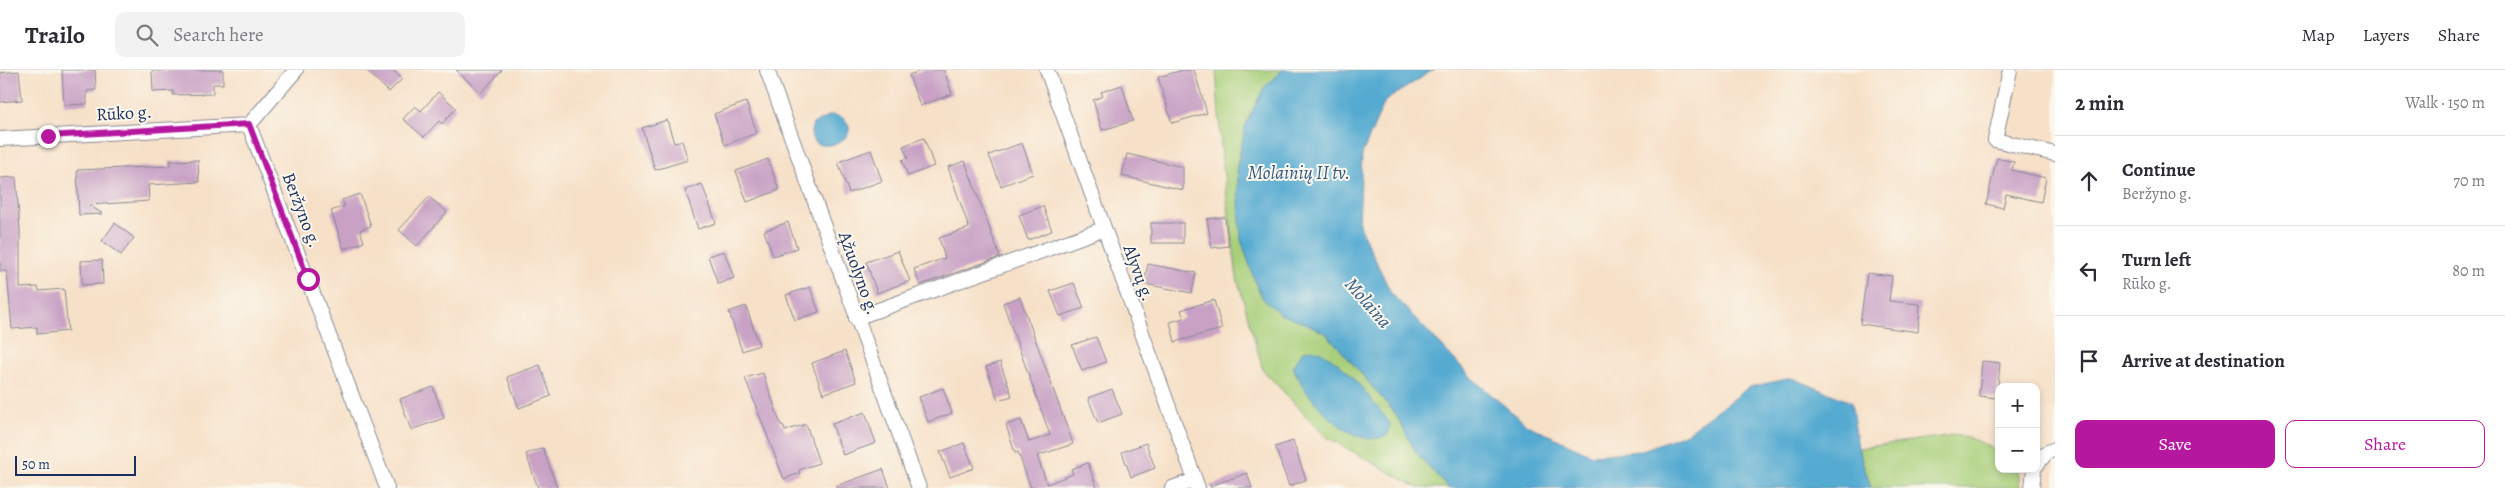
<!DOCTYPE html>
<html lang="en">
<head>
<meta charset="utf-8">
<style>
	:root { --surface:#fff; --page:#f2f2f3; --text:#2b2b33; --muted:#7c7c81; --line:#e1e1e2; --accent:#b5179e }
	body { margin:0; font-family:Alegreya,serif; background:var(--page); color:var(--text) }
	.controls { position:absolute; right:15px; bottom:15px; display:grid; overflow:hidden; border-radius:10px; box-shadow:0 2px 8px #0003 }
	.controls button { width:45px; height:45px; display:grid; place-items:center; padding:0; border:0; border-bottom:1px solid var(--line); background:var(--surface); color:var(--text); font:25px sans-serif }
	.scale { position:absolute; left:15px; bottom:12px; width:121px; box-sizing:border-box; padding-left:5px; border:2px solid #1b2f5e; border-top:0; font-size:14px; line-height:18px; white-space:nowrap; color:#1b2f5e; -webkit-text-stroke:4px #fbf7ec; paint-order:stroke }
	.stop { position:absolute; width:15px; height:15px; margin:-11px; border:4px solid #b5179e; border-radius:50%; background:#fff }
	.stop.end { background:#b5179e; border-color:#fff; box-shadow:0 1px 5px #0008 }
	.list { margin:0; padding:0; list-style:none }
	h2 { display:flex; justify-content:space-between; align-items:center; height:65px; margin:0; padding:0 20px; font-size:21px }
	h2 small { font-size:16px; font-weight:400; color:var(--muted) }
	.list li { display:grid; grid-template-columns:32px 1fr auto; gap:15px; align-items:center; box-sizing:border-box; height:90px; padding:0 20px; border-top:1px solid var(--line) }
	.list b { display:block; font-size:19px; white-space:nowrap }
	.list p { margin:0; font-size:16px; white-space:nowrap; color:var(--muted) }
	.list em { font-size:16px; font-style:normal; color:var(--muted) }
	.actions { display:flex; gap:10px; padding:15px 20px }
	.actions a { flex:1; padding:11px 0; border:1px solid var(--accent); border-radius:10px; text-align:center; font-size:18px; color:var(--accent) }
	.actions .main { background:var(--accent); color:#fff }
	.icon { flex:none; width:28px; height:28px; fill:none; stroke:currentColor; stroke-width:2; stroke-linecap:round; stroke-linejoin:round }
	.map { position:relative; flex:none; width:2055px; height:418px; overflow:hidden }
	header { display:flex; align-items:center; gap:30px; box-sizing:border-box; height:70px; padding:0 25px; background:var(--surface); border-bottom:1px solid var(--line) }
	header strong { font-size:24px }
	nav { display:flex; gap:28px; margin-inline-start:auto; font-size:18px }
	.search { width:350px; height:45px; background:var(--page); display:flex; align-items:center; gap:12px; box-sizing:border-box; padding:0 18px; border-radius:10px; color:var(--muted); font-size:19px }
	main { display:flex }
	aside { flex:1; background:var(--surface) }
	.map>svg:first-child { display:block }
	.green { fill:#a9cf7a; stroke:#627f6c }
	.water { fill:#55aad1; stroke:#386c98 }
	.building { fill:#c8a1c5 }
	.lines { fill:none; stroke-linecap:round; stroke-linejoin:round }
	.minor-casing { stroke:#888892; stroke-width:16 }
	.minor { stroke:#fff; stroke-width:14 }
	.route { stroke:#b5179e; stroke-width:6 }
	.labels { text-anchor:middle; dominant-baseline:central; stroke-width:4; stroke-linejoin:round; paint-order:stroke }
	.street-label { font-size:18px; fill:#1b2f5e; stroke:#fbf7ec }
	.water-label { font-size:19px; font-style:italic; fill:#2f5a86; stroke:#fbf7ec }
</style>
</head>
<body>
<header>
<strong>Trailo</strong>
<div class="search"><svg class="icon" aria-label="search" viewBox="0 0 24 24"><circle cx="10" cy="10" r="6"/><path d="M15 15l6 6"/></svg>Search here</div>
<nav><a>Map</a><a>Layers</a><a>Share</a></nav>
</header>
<main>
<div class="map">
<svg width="2055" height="418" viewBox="0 0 2055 418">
	<rect width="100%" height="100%" fill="#fbf7ec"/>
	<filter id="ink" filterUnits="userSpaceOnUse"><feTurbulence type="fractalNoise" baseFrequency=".02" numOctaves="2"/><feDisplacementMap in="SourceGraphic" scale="10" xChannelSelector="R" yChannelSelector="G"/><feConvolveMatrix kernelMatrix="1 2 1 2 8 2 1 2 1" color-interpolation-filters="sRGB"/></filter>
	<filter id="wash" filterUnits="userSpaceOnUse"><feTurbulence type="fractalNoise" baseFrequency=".0096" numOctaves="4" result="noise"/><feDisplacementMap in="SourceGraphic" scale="20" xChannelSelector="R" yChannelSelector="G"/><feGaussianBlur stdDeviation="1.12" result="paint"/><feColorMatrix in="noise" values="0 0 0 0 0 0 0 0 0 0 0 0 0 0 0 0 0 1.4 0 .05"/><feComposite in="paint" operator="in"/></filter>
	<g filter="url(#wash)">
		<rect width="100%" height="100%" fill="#f6e0c7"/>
		<g class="green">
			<polygon points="1216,0 1283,0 1264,18 1246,54 1237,96 1280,244 1310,255 1328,265 1395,343 1417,384 1449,418 1418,418 1325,366 1263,300 1237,208 1222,90"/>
			<path d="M1954,365C1972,368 1985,372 1999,384V399L2018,401L2020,418H1871L1858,378Z"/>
		</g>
		<g class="water">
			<polygon points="1283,0 1433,0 1385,31 1362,84 1359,155 1391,223 1474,310 1527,355 1592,385 1640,381 1687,363 1749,317 1792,308 1851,332 1858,378 1871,418 1449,418 1417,384 1395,343 1328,265 1310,255 1280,244 1262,228 1256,214 1241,170 1237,96 1246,54 1264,18"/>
			<path d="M831,45C838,46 845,47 848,54C858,76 800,88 813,54Z"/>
			<path d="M1312,279C1343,287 1370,330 1390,353L1389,363C1357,388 1302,325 1293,296L1303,281Z"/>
		</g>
		<g id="blocks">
			<g class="building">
				<polygon points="62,0 95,0 96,20 87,21 87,34 64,35"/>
				<polygon points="185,0 223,0 223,14 213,14 213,24 173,25 173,21 153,22 152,1"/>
				<polygon points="366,0 393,0 402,9 389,22"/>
				<polygon points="456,0 502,0 481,23"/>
				<polygon points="923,0 944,0 952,24 920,36 909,5"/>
				<polygon points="1183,0 1194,0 1207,43 1172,53 1158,7"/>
				<polygon points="19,1 22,30 0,32 0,3"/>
				<polygon points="1122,15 1133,51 1102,60 1093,30 1103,26 1101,22"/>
				<polygon points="438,22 456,38 442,54 439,51 424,67 403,49 415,36 421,41"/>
				<polygon points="746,32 757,63 725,75 714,44"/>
				<polygon points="667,50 674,73 682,71 688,90 655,100 642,58"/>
				<polygon points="924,68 934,96 908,106 902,90 908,88 903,76"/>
				<polygon points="1022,73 1033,104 1001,116 989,85"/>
				<polygon points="871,80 882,111 849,123 838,92"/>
				<polygon points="1127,84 1183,97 1183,120 1122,106"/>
				<polygon points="1997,88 2014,92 2012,100 2046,108 2041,132 2006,124 2003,138 1986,134"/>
				<polygon points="768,89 779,120 747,132 736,101"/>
				<polygon points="198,90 199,112 148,115 149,131 89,135 103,144 79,145 77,100 170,96 170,91"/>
				<polygon points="965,91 1000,187 920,215 914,199 945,188 939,168 969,158 948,97"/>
				<polygon points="16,107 20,160 20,218 38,217 39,221 64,219 68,261 37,264 37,257 12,259 7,201 0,201 0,108"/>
				<polygon points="702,114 716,153 698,159 685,120"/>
				<polygon points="360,124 371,156 360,160 364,172 344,179 331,141 345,136 342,130"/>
				<polygon points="429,127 447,142 417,176 399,160"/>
				<polygon points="1043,136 1052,161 1028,170 1019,145"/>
				<polygon points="1225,147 1229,176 1212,178 1207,149"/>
				<polygon points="788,152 797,178 773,186 764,161"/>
				<polygon points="115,153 134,168 121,185 102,171"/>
				<rect x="1151" y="153" width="32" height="20"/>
				<polygon points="724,181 734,208 718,214 708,186"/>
				<polygon points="898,181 910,211 877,223 866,192"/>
				<polygon points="102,190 103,214 82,215 81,191"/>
				<polygon points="1148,194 1196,203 1192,223 1144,214"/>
				<polygon points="1867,203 1892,206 1889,231 1920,234 1918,262 1860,254"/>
				<polygon points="1074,213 1084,238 1060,246 1050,221"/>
				<polygon points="810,217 819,242 795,250 786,225"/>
				<polygon points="1020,227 1073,374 1037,386 1047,414 1073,404 1071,399 1088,393 1097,418 1031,418 1018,382 1015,383 1006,355 1021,350 1029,372 1050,365 1003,233"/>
				<polygon points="1214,230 1222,259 1175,272 1170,252 1184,248 1181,240"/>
				<polygon points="746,236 759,275 742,281 729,242"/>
				<polygon points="1096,267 1106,292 1082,301 1072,275"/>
				<polygon points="845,281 856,312 823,324 812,293"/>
				<polygon points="1982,291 2000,293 1997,328 1979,326"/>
				<polygon points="1000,292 1012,326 998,330 986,297"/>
				<polygon points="540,295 551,326 519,338 507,307"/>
				<polygon points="763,303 781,355 783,355 785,361 806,354 819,393 799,400 800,403 784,409 745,308"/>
				<polygon points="433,317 444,348 411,360 400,329"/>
				<polygon points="943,318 952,343 928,352 919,327"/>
				<polygon points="1112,319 1122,344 1098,353 1088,328"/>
				<polygon points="865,342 876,373 843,385 832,354"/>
				<polygon points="1293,371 1306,410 1289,416 1275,377"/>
				<polygon points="964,373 974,398 950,407 940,382"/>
				<polygon points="1146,373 1155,398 1131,407 1122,382"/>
				<polygon points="543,378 557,418 538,418 526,384"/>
				<polygon points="883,399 890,418 836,418 836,416"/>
				<polygon points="1247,403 1252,418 1211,418 1210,416"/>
			</g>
		</g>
	</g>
	<g filter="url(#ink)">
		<use href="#blocks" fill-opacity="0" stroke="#888892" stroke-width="1"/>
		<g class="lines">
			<defs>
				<g id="minor">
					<polyline points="767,0 919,418"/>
					<polyline points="1047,0 1198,418"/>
					<polyline points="2010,0 1995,70 2055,84"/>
					<polyline points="249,55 387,418"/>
					<polyline points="249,55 296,0"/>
					<polyline points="0,69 249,55"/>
					<polyline points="856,248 1103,159"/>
					<polyline points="2036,396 2046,383 2055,379"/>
					<polyline points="1172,418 1195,410"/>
					<polyline points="2032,418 2034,399"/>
				</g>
			</defs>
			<use href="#minor" class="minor-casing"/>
			<use href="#minor" class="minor"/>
		</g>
	</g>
	<g class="lines" filter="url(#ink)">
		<polyline class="route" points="48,66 249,54 308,209"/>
	</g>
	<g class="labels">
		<g class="street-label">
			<text transform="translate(124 43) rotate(-3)">Rūko g.</text>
			<text transform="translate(302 140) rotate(69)">Beržyno g.</text>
			<text transform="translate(859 203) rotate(70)">Ąžuolyno g.</text>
			<text transform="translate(1139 203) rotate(70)">Alyvų g.</text>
		</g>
		<g class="water-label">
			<text x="1299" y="103">Molainių II tv.</text>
			<text transform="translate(1368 233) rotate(49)">Molaina</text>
		</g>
	</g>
</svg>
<div class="controls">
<button>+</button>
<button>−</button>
</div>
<div class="scale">50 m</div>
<div class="stop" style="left:308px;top:209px"></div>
<div class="stop end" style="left:48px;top:66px"></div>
</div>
<aside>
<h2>2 min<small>Walk · 150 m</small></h2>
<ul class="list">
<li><svg class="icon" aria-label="ahead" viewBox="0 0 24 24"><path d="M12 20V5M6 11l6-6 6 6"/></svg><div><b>Continue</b><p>Beržyno g.</p></div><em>70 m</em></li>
<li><svg class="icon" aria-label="left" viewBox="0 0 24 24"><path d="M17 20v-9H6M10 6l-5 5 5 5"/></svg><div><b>Turn left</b><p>Rūko g.</p></div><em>80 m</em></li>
<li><svg class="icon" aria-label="arrive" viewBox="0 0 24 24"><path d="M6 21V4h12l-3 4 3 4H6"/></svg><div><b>Arrive at destination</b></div></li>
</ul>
<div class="actions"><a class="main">Save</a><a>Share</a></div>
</aside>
</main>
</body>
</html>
